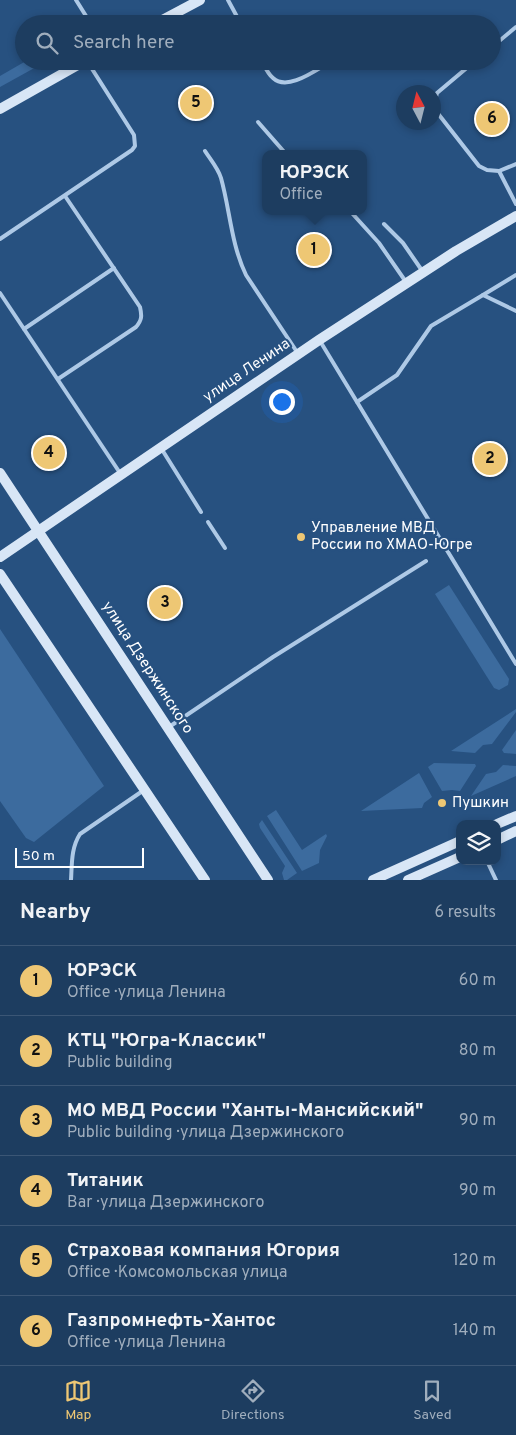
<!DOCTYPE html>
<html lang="en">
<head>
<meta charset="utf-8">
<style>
	:root { --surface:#1d3d60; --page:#254466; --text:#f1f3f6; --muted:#a0aebd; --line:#3b5675; --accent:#eec774 }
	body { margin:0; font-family:Overpass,sans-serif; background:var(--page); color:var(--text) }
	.controls { position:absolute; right:15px; bottom:15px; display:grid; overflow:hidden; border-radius:10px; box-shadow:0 2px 8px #0003 }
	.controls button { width:45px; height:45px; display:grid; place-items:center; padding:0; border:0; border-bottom:1px solid var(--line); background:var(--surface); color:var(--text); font:25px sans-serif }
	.compass { position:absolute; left:396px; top:85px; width:45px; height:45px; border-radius:50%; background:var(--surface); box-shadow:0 2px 8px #0003; rotate:353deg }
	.scale { position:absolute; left:15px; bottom:12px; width:129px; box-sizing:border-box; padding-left:5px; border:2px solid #fff; border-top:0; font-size:14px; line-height:18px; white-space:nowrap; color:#fff; -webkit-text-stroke:4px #275180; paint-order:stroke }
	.you { position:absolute; left:281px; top:401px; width:18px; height:18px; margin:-12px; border:4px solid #fff; border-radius:50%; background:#1a73e8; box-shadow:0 0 0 8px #1a73e833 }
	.badge { display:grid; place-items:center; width:32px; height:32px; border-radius:50%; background:var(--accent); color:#111; font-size:16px; font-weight:700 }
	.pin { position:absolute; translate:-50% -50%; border:2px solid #fff; box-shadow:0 1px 5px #0006 }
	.popup { position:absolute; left:262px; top:150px; width:105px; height:65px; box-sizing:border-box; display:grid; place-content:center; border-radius:10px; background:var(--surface); filter:drop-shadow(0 1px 4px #0005); font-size:16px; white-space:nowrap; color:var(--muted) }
	.popup b { font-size:19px; color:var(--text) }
	.popup::after { content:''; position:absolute; left:50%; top:100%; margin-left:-10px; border:10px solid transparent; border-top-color:var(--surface) }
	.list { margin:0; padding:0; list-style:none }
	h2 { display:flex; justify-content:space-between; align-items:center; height:65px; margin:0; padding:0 20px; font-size:21px }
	h2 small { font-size:16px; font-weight:400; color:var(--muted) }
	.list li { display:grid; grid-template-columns:32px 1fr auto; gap:15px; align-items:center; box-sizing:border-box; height:70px; padding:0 20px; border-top:1px solid var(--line) }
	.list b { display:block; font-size:19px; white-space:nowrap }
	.list p { margin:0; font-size:16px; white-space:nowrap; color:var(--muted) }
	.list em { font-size:16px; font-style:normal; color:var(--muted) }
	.icon { flex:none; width:28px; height:28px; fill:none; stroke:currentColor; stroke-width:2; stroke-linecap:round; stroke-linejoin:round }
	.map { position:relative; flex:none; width:516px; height:880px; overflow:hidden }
	.search { position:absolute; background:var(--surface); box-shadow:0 2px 8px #0003; left:15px; right:15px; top:15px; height:55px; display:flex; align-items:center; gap:12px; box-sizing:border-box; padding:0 18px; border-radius:28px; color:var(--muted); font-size:19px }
	.sheet { height:485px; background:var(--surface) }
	nav { display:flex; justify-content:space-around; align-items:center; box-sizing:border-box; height:70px; border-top:1px solid var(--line); background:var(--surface); font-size:14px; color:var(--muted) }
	nav a { display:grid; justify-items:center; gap:2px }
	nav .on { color:var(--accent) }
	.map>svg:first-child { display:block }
	.green { fill:#3c6b9e }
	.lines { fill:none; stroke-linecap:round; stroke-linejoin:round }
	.lane { stroke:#aec9e6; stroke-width:4 }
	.secondary { stroke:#d8e6f6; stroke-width:10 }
	.poi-dot { fill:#eec774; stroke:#275180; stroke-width:2 }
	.labels { text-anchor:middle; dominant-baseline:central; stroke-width:4.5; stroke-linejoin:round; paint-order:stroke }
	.street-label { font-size:15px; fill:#fff; stroke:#275180 }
	.poi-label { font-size:15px; fill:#fff; stroke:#275180; text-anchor:start }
</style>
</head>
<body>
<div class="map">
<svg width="516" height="880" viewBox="0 0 516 880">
	<rect width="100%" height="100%" fill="#275180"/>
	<g class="green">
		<polygon points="26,61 47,61 0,87 0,76"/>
		<polygon points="449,585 509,679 508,685 499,690 494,688 435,594"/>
		<polygon points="0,629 104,786 34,842 26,838 0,801"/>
		<polygon points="516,709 516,712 492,744 483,745 475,753 451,751"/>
		<polygon points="516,730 516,754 504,753 502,750"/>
		<polygon points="434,763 475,764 476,766 460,791 452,790 442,791 428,767"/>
		<polygon points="503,765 516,766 516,776 471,796 486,774 496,772"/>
		<polygon points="419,773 432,797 424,803 422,808 361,811"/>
		<polygon points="276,810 302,850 326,834 327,836 320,850 319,863 302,871 267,816"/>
		<polygon points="262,820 297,873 287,880 284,880 282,873 285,866 260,828 259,824"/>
	</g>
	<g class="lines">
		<g class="lane">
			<polyline points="76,0 91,24"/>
			<polyline points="228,0 241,24"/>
			<polyline points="398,24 400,23"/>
			<polyline points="492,47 516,27"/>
			<path d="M262,61C265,67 268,74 273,78C288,92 317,69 332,61"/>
			<polyline points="475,61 437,93 435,101 436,111 479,166 487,170 499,171 516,204"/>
			<polyline points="258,122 286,154"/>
			<path d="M205,151C210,159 218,168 221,178C230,210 231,244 246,275L297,352"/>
			<polyline points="499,171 516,164"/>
			<polyline points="350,211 379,243 406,282"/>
			<polyline points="384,224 403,243 423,272"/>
			<polyline points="0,239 132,150 135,146 134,135 87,61"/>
			<polyline points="516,275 483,295 516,311"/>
			<polyline points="0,293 120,473"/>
			<polyline points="24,329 114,268"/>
			<polyline points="320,341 516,664"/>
			<path d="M58,379L136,327C142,320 142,316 140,307L65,196"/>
			<polyline points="357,402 397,375 431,326 483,295"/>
			<polyline points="161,448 201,512"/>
			<polyline points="208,522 225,548"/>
			<polyline points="169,727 273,657 426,561"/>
			<polyline points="487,861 496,880"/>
			<path d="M71,880C72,864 71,848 80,834L144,790"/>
		</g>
		<g class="secondary">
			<polyline points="155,24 200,0"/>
			<polyline points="0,109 85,61"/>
			<polyline points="0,473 268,880"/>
			<polyline points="0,557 319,340 456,251 516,216"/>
			<polyline points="0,574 205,880"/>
			<polyline points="497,824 516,816"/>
			<polyline points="497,840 516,831"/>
			<polyline points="373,880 460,841"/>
			<polyline points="408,880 460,857"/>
		</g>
	</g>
	<g class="poi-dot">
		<circle cx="301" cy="537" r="5"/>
		<circle cx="442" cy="803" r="5"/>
	</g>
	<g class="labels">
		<g class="street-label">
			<text transform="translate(247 371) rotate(-34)">улица Ленина</text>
			<text transform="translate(147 668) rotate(57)">улица Дзержинского</text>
		</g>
		<g class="poi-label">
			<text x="311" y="528">Управление МВД<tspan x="311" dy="17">России по ХМАО-Югре</tspan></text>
			<text x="452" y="803">Пушкин</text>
		</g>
	</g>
</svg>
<div class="controls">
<button><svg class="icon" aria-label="layers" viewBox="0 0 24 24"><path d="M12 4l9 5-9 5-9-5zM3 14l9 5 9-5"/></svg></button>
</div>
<svg class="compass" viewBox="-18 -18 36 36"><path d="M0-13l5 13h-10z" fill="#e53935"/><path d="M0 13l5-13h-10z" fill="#a0aebd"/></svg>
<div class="scale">50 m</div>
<div class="you"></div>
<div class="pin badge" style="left:314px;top:250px">1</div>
<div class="popup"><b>ЮРЭСК</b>Office</div>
<div class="pin badge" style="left:490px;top:459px">2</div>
<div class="pin badge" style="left:165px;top:603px">3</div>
<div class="pin badge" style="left:49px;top:453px">4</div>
<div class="pin badge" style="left:196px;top:103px">5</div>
<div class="pin badge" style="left:492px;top:119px">6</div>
<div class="search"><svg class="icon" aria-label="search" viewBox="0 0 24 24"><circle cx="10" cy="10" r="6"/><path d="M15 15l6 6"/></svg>Search here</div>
</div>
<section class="sheet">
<h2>Nearby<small>6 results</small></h2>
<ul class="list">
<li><span class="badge">1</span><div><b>ЮРЭСК</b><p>Office · улица Ленина</p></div><em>60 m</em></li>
<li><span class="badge">2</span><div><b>КТЦ &quot;Югра-Классик&quot;</b><p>Public building</p></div><em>80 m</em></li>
<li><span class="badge">3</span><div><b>МО МВД России &quot;Ханты-Мансийский&quot;</b><p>Public building · улица Дзержинского</p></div><em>90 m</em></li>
<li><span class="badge">4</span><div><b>Титаник</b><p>Bar · улица Дзержинского</p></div><em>90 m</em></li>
<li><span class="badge">5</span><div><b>Страховая компания Югория</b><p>Office · Комсомольская улица</p></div><em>120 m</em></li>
<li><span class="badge">6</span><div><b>Газпромнефть-Хантос</b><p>Office · улица Ленина</p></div><em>140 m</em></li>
</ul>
</section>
<nav>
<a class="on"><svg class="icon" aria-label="map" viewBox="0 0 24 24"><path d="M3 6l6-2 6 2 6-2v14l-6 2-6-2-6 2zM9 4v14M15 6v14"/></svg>Map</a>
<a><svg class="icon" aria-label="directions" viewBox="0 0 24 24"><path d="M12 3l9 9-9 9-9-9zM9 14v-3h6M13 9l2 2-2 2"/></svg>Directions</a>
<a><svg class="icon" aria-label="saved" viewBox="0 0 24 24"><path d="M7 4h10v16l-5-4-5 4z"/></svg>Saved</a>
</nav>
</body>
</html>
